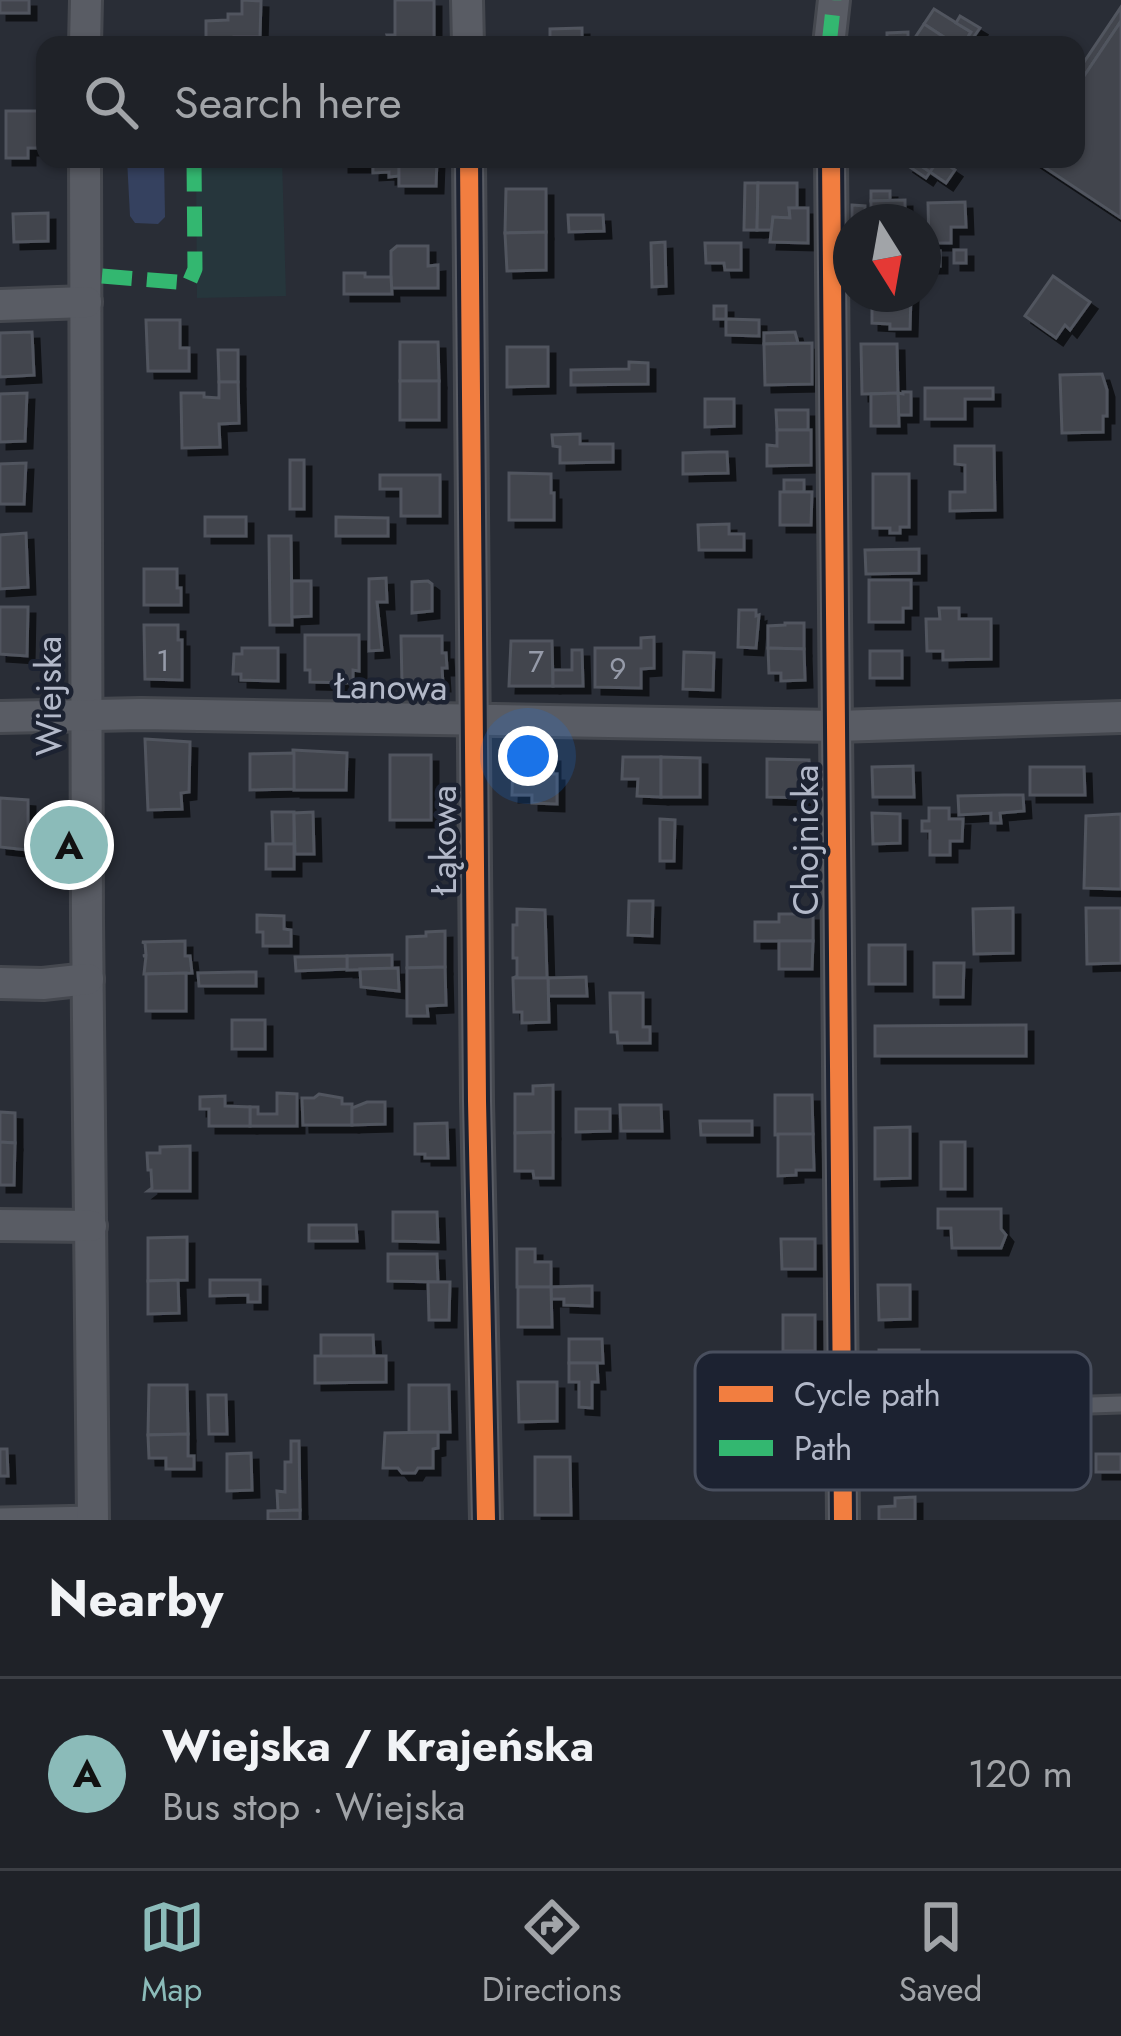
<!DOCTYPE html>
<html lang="en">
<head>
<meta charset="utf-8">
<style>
	:root { --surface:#1f2228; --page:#2c2f34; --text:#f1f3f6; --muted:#a1a4a8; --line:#3c3f45; --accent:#8bbbb9 }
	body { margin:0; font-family:Jost,sans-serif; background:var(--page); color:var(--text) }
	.compass { position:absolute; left:833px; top:204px; width:108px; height:108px; border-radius:50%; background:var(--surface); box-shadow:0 3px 9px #0004; rotate:169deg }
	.you { position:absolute; left:528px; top:756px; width:42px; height:42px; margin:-30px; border:9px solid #fff; border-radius:50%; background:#1a73e8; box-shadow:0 0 0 18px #1a73e833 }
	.badge { display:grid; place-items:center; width:78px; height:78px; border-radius:50%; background:var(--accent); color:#111; font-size:39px; font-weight:700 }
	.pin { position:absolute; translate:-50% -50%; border:6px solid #fff; box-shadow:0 3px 12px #0006 }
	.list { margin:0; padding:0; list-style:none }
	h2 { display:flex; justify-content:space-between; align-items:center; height:156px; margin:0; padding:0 48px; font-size:51px }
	h2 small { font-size:39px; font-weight:400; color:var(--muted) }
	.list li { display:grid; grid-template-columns:78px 1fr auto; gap:36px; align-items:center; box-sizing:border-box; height:192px; padding:0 48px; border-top:3px solid var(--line) }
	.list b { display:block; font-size:45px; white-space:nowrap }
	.list p { margin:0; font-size:39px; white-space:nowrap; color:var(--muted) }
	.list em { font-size:39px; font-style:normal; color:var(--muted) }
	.icon { flex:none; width:66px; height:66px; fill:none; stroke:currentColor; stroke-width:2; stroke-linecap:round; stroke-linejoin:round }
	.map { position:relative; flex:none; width:1121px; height:1520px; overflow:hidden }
	.search { position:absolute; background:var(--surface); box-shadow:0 3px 9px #0004; left:36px; right:36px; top:36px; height:132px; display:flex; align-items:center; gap:30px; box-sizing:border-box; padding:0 42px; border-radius:24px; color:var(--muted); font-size:45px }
	.sheet { height:348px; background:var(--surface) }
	nav { display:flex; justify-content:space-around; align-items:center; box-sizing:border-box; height:168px; border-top:3px solid var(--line); background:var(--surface); font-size:33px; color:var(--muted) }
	nav a { display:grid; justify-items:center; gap:6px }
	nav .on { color:var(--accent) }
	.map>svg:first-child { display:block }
	.green { fill:#26363c }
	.water { fill:#35415f }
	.building { fill:#42454d; stroke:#51555e; stroke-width:3; filter:url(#shadow) }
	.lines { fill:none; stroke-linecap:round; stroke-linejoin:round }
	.lane-casing { stroke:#45484f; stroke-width:21 }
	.street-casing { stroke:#45484f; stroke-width:36 }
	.lane { stroke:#595c64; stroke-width:15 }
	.street { stroke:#595c64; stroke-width:30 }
	.quiet { stroke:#33b770; stroke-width:15; stroke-dasharray:30 15; stroke-linecap:butt }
	.cycleway-casing { stroke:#1c2231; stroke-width:26 }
	.cycleway { stroke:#f27e40; stroke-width:18 }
	.labels { text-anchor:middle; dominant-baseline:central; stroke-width:9; stroke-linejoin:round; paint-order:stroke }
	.number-label { font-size:30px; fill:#969ba9 }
	.street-label { font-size:36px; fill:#b2b8c8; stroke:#1c2231 }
	.key { fill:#1c2231; stroke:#494f5e; stroke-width:3 }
	.key-label { font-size:33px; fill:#b2b8c8 }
</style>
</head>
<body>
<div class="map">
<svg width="1121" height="1520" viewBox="0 0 1121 1520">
	<defs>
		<filter id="shadow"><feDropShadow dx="7" dy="7" stdDeviation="0" flood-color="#0009"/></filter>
	</defs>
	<rect width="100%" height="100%" fill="#292d36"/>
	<polygon class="green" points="196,159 282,159 286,296 197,298"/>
	<polygon class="water" points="127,159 164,159 165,217 158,224 135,223 130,216"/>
	<g class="building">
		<rect x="0" y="0" width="29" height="13"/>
		<polygon points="242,0 261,1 260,37 234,37 234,45 206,45 206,21 228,20 228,14 242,14"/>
		<polygon points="395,0 434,0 434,40 414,41 414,45 390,45 387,35 395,35"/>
		<polygon points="1121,7 1121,21 1076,88 1076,74"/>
		<polygon points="934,9 971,32 963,45 956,45 924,24"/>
		<polygon points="960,16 980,28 973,38 984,45 963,45 971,32 956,23"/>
		<polygon points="1121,21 1121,218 1032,159 1076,159 1076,88"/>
		<polygon points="924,24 956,45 929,45 916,36"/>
		<polygon points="582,28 582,45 550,45 550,29"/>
		<polygon points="908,32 908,45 887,45 887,33"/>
		<polygon points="6,111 45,111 45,148 28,148 28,158 6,158"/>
		<polygon points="342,159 399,159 399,176 389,177 389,172 373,173 373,165 342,165"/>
		<polygon points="399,159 437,159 436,186 399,186"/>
		<polygon points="911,159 930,172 926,178 907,165"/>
		<polygon points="911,159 939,159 930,172"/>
		<polygon points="939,159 955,170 946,183 930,172"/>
		<polygon points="745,183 758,183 757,230 744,230"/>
		<polygon points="758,183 797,183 797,208 789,208 790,218 773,217 772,230 757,230"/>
		<polygon points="506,189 546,189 546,232 505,233"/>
		<rect x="871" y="191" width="19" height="10"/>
		<polygon points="905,200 905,222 871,222 871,201"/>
		<polygon points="965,202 966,227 951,227 951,243 929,243 928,203"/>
		<polygon points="852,205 865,206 865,222 852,222"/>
		<polygon points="789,208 808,208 808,243 770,242 773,217 790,218"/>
		<polygon points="48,213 48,241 14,242 13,214"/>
		<polygon points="568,215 603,215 604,231 569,232"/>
		<polygon points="546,232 546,270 507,271 505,233"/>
		<polygon points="665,242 666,286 652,287 651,243"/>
		<polygon points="705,243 741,243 741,270 725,270 724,263 706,263"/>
		<polygon points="397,246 428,246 428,266 438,265 438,288 391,288 391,251"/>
		<rect x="954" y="250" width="12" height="13"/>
		<rect x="923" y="251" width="17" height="15"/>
		<polygon points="344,273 365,273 365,277 391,277 392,294 344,294"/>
		<polygon points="1053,276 1090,302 1070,330 1065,325 1056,338 1025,316"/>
		<polygon points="872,294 911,294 910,329 890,329 890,324 872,323"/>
		<rect x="714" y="306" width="12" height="13"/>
		<polygon points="726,319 759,320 759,336 726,335"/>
		<polygon points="146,320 180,320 180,348 189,348 189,371 148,371"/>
		<polygon points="32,332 34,375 0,377 0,333"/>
		<polygon points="795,332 798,343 764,344 764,333"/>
		<polygon points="400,342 438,342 439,381 400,381"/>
		<polygon points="812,343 812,384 765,385 764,344"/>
		<polygon points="861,344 897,344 898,393 862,394"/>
		<polygon points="507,347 548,347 548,386 507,387"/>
		<polygon points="218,350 238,350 238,382 219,382"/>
		<polygon points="629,362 648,363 648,384 571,385 571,370 629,369"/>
		<polygon points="1102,374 1107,390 1107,416 1103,416 1103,432 1062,433 1060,375"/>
		<rect x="400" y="381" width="39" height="39"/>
		<polygon points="219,382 238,382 239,423 219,424 220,447 182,448 181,393 204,393 204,397 219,398"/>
		<polygon points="925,388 993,388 993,399 965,399 965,419 925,419"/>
		<polygon points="903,392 911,392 911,415 898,415 898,393 903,394"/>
		<polygon points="27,393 25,441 0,442 0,394"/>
		<polygon points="898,393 899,426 871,426 871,394"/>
		<polygon points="705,399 734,399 734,426 705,427"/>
		<polygon points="776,410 808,410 808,430 777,430"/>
		<polygon points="777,430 811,430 811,465 767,466 767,445 777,446"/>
		<polygon points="580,434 580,444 613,444 613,462 560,463 560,447 553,446 552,435"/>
		<polygon points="955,446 994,446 995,510 950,511 950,492 965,492 965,465 955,464"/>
		<polygon points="710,452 727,452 728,473 683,474 683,453"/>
		<rect x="290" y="460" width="14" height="49"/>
		<polygon points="26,463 24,504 0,504 0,464"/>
		<polygon points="509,473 551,474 551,493 554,493 554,520 509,520"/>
		<polygon points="873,474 909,474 909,527 900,527 900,533 890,533 890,528 873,528"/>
		<polygon points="380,475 440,475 440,516 401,516 401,489 380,489"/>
		<rect x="784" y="480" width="20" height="12"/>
		<polygon points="780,492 812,492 811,525 780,525"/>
		<rect x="205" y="517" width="41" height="19"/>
		<polygon points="336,517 388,518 388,536 336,536"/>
		<polygon points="729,524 729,534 744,534 744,550 699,550 698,525"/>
		<polygon points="26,533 28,587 0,589 0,535"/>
		<polygon points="269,536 291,536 292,625 270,625"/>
		<polygon points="919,549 919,573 866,574 865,550"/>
		<polygon points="144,569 177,569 177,588 181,588 181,605 144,605"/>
		<polygon points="386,578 387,602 377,602 382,650 369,651 369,579"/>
		<polygon points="869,580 911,580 911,608 903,608 903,622 869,622"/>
		<polygon points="292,581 311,581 311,616 292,617"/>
		<polygon points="428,581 432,584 432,611 412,613 412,582"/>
		<polygon points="0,607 28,607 27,656 0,654"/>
		<polygon points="939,608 959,608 959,619 991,619 991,659 943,660 943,651 927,651 926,619 940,619"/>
		<polygon points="739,610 756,610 756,616 759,615 756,648 738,647"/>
		<polygon points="785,623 804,623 804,649 768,648 768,626 785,625"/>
		<polygon points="144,625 178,625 178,640 182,640 182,680 145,679"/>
		<polygon points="305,635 359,635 359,671 353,670 353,683 310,682 310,670 305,670"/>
		<polygon points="401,636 442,636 442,653 446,653 447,668 442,668 443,684 402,683"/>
		<polygon points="654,637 654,668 641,669 641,688 595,687 595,648 641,648 641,638"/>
		<polygon points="511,641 552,641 553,686 509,686"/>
		<polygon points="242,648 278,648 278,681 241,680 241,674 233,674 234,654 242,654"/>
		<polygon points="768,648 804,649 805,680 781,681 781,673 769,673"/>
		<polygon points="572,650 582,650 583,686 553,686 553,670 572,670"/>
		<rect x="870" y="651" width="32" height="27"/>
		<polygon points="684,652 714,653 713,690 683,689"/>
		<polygon points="145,739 190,742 189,792 181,793 182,809 148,810"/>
		<polygon points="293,750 347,753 346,790 294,790"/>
		<polygon points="294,753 294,789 250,790 250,754"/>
		<rect x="390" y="755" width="41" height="65"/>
		<polygon points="513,755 553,755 553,774 557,774 557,804 532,803 532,795 512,795"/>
		<polygon points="623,757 661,757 661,797 637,796 638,779 622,779"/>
		<polygon points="661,757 700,758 700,797 661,797"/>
		<polygon points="767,759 809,760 812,798 767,797"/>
		<polygon points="913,766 914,797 873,797 872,767"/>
		<polygon points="1030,767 1084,767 1085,795 1030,795"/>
		<polygon points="1005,795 1023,795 1024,811 1000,813 1001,823 991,823 991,813 959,815 958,796"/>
		<polygon points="0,798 28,800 28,850 0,847"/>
		<polygon points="929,808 949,808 949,819 963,819 962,841 950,841 950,855 930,855 930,831 922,831 922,821 929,821"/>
		<polygon points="272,812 294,812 294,844 273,844"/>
		<polygon points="313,812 314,854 295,854 294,813"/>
		<polygon points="872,813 900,814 900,843 873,844"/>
		<polygon points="1121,814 1121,889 1084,888 1086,816"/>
		<polygon points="660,819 675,820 674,861 660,861"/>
		<rect x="266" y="844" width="28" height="25"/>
		<polygon points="629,901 653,901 652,936 628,935"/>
		<polygon points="1013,908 1013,953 974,954 973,909"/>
		<polygon points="1086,908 1121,908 1121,963 1087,964"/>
		<polygon points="517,909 545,910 547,978 513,978 517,976 517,958 513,958 513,925 517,925"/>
		<polygon points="779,914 813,914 813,941 755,941 755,922 779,922"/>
		<polygon points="257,915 284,916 284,929 291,930 291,946 263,946 263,932 257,932"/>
		<polygon points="445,931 445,967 407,968 407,937 426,936 426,932"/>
		<polygon points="185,941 185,956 190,956 192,973 144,974 146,956 143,956 146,955 145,943 142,942"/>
		<polygon points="779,941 813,941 812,969 779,969"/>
		<rect x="869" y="945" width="36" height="39"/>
		<polygon points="392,955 392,969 347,970 347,956"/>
		<polygon points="347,956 347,969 296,971 295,957"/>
		<polygon points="934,963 964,963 963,997 934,997"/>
		<polygon points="445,967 446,1005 427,1006 428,1016 407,1016 407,968"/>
		<polygon points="398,968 399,991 361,987 360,969"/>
		<polygon points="240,972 256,972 256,986 199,986 198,973"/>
		<polygon points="186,973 186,1011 146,1011 146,974"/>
		<polygon points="586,977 587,996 548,996 548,978"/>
		<polygon points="513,978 548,978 549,1022 522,1023 522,1012 514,1012"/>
		<polygon points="610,993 643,993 643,1027 650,1027 650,1043 618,1043 617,1032 611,1032"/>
		<rect x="232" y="1020" width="33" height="29"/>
		<polygon points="1026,1025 1026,1056 875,1056 875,1026"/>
		<polygon points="553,1085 553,1132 515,1133 515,1094 533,1094 533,1086"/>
		<polygon points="277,1093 297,1094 297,1126 250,1126 250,1107 258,1107 258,1114 277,1114"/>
		<polygon points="319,1094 342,1098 342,1104 352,1104 352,1125 303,1125 302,1098 314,1098"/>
		<polygon points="775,1095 812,1095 813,1134 775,1135"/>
		<polygon points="225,1096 225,1106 250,1107 250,1126 209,1126 209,1109 200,1109 200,1097"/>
		<polygon points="367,1102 385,1102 385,1124 352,1125 352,1108"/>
		<polygon points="620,1105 661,1105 662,1131 621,1131"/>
		<polygon points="576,1109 610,1109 610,1131 576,1132"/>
		<polygon points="0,1112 15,1113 15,1143 0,1142"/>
		<polygon points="700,1121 752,1121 752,1135 701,1135"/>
		<polygon points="447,1123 448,1158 425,1158 425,1154 415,1154 415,1124"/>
		<polygon points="910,1127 910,1178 875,1179 875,1128"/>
		<polygon points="553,1132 553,1178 534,1178 533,1171 515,1171 515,1133"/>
		<polygon points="778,1134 813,1134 814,1170 796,1170 796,1175 778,1176"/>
		<polygon points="0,1142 15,1143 14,1185 0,1185"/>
		<rect x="941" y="1142" width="24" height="47"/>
		<polygon points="190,1146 190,1191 148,1191 152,1188 151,1170 148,1170 147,1153 160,1153 160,1147"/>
		<polygon points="938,1209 1001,1209 1001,1229 1006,1235 1001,1248 952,1248 951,1228 938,1228"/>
		<polygon points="393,1212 437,1212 438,1242 393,1241"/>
		<polygon points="309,1225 356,1225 357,1241 309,1241"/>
		<polygon points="187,1237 187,1280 148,1281 148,1238"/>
		<polygon points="781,1239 815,1239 815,1269 782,1269"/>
		<polygon points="517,1249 535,1249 535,1262 551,1262 551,1287 517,1287"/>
		<polygon points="388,1254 437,1254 438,1282 388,1281"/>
		<polygon points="178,1280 179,1313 148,1314 148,1281"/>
		<polygon points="210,1280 260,1280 260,1302 248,1302 248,1295 210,1296"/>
		<polygon points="428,1282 450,1282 449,1320 429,1320"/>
		<polygon points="878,1285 910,1285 910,1319 879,1320"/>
		<polygon points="583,1286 592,1286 592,1306 564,1305 564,1299 551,1299 551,1287"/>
		<polygon points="518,1287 551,1287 552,1327 518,1327"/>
		<rect x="783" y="1315" width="32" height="36"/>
		<polygon points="321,1335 373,1335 374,1356 321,1357"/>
		<polygon points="569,1339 602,1339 603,1363 569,1363"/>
		<rect x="879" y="1350" width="40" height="34"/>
		<polygon points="315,1356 386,1356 386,1382 315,1383"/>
		<polygon points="569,1363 597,1363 598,1382 592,1382 592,1408 579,1407 579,1382 569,1382"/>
		<polygon points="518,1382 557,1382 557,1421 519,1422"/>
		<polygon points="149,1385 187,1385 188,1434 148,1435"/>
		<polygon points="409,1385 449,1385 450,1432 409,1432"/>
		<polygon points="208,1395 226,1395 227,1434 209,1434"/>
		<polygon points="438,1432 438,1448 433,1449 433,1468 418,1468 415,1473 402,1473 398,1468 383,1468 385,1433"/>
		<polygon points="188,1434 188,1456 194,1456 194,1469 166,1469 166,1458 149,1458 148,1435"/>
		<polygon points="291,1441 299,1441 300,1510 278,1511 277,1491 285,1492 285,1462 291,1462"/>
		<polygon points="0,1449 7,1449 8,1476 0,1476"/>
		<polygon points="251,1453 252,1490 227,1491 227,1454"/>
		<rect x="1096" y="1454" width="25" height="18"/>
		<polygon points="535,1457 570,1457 571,1515 535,1515"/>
		<polygon points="915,1497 915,1520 879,1520 879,1507 895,1506 895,1498"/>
		<polygon points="300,1510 300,1520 268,1520 268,1511"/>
	</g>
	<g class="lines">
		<defs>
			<g id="lane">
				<polyline points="842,1413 1121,1404"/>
				<polyline points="0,1516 93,1514"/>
			</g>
			<g id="street">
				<polyline points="467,0 468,45"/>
				<polyline points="85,45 86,0"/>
				<polyline points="829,45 834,0"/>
				<polyline points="85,159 87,920 93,1520"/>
				<polyline points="469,159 477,1101 486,1520"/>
				<polyline points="831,159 843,1520"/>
				<polyline points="0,305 86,302"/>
				<polyline points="0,717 141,714 837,726 1121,717"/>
				<polyline points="0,983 43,984 88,979"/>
				<polyline points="0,1225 91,1226"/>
			</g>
		</defs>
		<use href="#lane" class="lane-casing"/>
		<use href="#street" class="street-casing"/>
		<use href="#lane" class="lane"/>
		<use href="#street" class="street"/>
		<g class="quiet">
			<polyline points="829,45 834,0"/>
			<polyline points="102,276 189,283 195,269 194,159"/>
		</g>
		<defs>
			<g id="cycleway">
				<polyline points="469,159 477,1101 486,1520"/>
				<polyline points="831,159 843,1520"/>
			</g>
		</defs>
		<use href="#cycleway" class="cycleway-casing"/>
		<use href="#cycleway" class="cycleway"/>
	</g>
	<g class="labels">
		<g class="number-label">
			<text x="163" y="660">1</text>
			<text x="536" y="661">7</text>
			<text x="618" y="668">9</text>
		</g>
		<g class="street-label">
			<text transform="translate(391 686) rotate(1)">Łanowa</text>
			<text transform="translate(48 696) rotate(-90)">Wiejska</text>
			<text transform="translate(443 840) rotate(-90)">Łąkowa</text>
			<text transform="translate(805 840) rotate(-90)">Chojnicka</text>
		</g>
	</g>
	<rect x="695" y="1352" width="396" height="138" rx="18" class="key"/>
	<rect x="719" y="1386" width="54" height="16" fill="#f27e40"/>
	<rect x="719" y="1440" width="54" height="16" fill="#33b770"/>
	<g class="key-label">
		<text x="794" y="1406">Cycle path</text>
		<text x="794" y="1460">Path</text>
	</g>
</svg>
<svg class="compass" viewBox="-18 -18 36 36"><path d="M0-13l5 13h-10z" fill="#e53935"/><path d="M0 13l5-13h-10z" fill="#a1a4a8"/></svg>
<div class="you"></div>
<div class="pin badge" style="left:69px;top:845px">A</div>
<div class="search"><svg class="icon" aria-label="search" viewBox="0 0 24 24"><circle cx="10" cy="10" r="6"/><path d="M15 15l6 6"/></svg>Search here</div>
</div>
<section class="sheet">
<h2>Nearby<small></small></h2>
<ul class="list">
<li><span class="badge">A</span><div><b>Wiejska / Krajeńska</b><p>Bus stop · Wiejska</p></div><em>120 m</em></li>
</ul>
</section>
<nav>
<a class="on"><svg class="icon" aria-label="map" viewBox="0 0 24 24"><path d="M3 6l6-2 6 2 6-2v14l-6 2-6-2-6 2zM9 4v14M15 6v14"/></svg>Map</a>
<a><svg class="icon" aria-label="directions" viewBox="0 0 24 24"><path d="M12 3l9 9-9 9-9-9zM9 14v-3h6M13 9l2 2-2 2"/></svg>Directions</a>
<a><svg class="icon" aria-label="saved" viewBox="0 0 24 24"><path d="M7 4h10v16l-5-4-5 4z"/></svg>Saved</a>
</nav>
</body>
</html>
